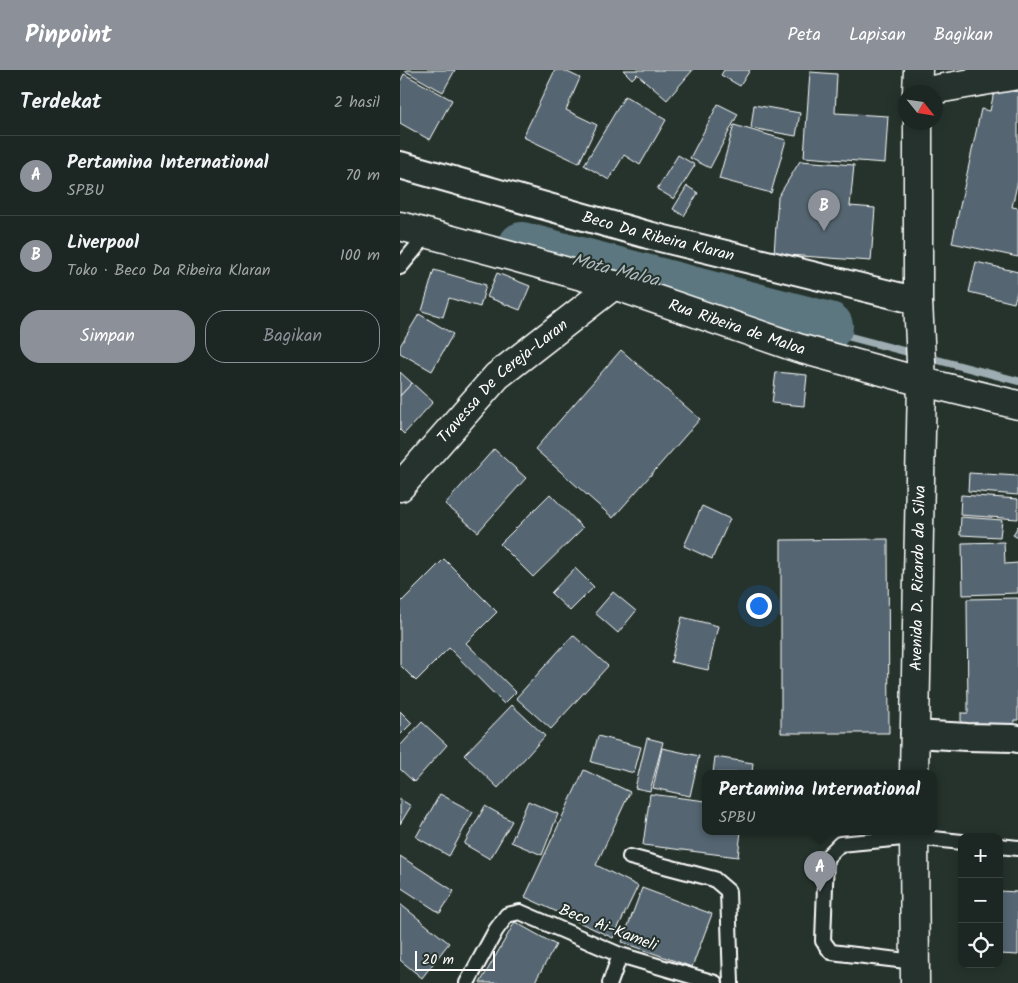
<!DOCTYPE html>
<html lang="id">
<head>
<meta charset="utf-8">
<style>
	:root { --surface:#1c2622; --page:#252e2a; --text:#f1f3f6; --muted:#a0a5a5; --line:#3a4340; --accent:#8c9099 }
	body { margin:0; font-family:Kalam,sans-serif; background:var(--page); color:var(--text) }
	.controls { position:absolute; right:15px; bottom:15px; display:grid; overflow:hidden; border-radius:10px; box-shadow:0 2px 12px #0003 }
	.controls button { width:45px; height:45px; display:grid; place-items:center; padding:0; border:0; border-bottom:1px solid var(--line); background:var(--surface); color:var(--text); font:25px sans-serif }
	.compass { position:absolute; left:498px; top:15px; width:45px; height:45px; border-radius:50%; background:var(--surface); box-shadow:0 2px 12px #0003; rotate:120deg }
	.scale { position:absolute; left:15px; bottom:12px; width:80px; box-sizing:border-box; padding-left:5px; border:2px solid #fff; border-top:0; font-size:14px; line-height:18px; white-space:nowrap; color:#fff; -webkit-text-stroke:4px #26332d; paint-order:stroke }
	.you { position:absolute; left:358px; top:535px; width:18px; height:18px; margin:-12px; border:4px solid #fff; border-radius:50%; background:#1a73e8; box-shadow:0 0 0 8px #1a73e833 }
	.badge { display:grid; place-items:center; width:32px; height:32px; border-radius:50%; background:var(--accent); color:#fff; font-size:16px; font-weight:700 }
	.pin { position:absolute; translate:-50% -41px; filter:drop-shadow(0 1px 2px #0008) }
	.pin::after { content:''; position:absolute; top:26px; width:18px; height:15px; background:inherit; clip-path:polygon(0 0,100% 0,50% 100%) }
	.popup { position:absolute; left:302px; top:700px; width:235px; height:65px; box-sizing:border-box; display:grid; place-content:center; border-radius:10px; background:var(--surface); filter:drop-shadow(0 1px 4px #0005); font-size:16px; white-space:nowrap; color:var(--muted) }
	.popup b { font-size:19px; color:var(--text) }
	.popup::after { content:''; position:absolute; left:50%; top:100%; margin-left:-10px; border:10px solid transparent; border-top-color:var(--surface) }
	.list { margin:0; padding:0; list-style:none }
	h2 { display:flex; justify-content:space-between; align-items:center; height:65px; margin:0; padding:0 20px; font-size:21px }
	h2 small { font-size:16px; font-weight:400; color:var(--muted) }
	.list li { display:grid; grid-template-columns:32px 1fr auto; gap:15px; align-items:center; box-sizing:border-box; height:80px; padding:0 20px; border-top:1px solid var(--line) }
	.list b { display:block; font-size:19px; white-space:nowrap }
	.list p { margin:0; font-size:16px; white-space:nowrap; color:var(--muted) }
	.list em { font-size:16px; font-style:normal; color:var(--muted) }
	.actions { display:flex; gap:10px; padding:15px 20px }
	.actions a { flex:1; padding:11px 0; border:1px solid var(--accent); border-radius:20px; text-align:center; font-size:18px; color:var(--accent) }
	.actions .main { background:var(--accent); color:#fff }
	.icon { flex:none; width:28px; height:28px; fill:none; stroke:currentColor; stroke-width:2; stroke-linecap:round; stroke-linejoin:round }
	.map { position:relative; flex:none; width:618px; height:913px; overflow:hidden }
	header { display:flex; align-items:center; gap:30px; box-sizing:border-box; height:70px; padding:0 25px; background:var(--accent); color:#fff }
	header strong { font-size:24px }
	nav { display:flex; gap:28px; margin-inline-start:auto; font-size:18px }
	main { display:flex }
	aside { flex:1; background:var(--surface) }
	.map>svg:first-child { display:block }
	.lines { fill:none; stroke-linecap:round; stroke-linejoin:round }
	.stream { stroke:#9dadb2; stroke-width:8 }
	.river { stroke:#5c777f; stroke-width:48 }
	.building { fill:#556672; stroke:#fff }
	.lane-casing { stroke:#fff; stroke-width:18 }
	.street-casing { stroke:#fff; stroke-width:30 }
	.secondary-casing { stroke:#fff; stroke-width:31 }
	.lane { stroke:#26332d; stroke-width:14 }
	.street { stroke:#26332d; stroke-width:26 }
	.secondary { stroke:#26332d; stroke-width:28 }
	.labels { text-anchor:middle; dominant-baseline:central; stroke-width:4; stroke-linejoin:round; paint-order:stroke }
	.street-label { font-size:16px; fill:#fff; stroke:#26332d }
	.water-label { font-size:18px; font-style:italic; fill:#aebbbf; stroke:#26332d }
</style>
</head>
<body>
<header>
<strong>Pinpoint</strong>
<nav><a>Peta</a><a>Lapisan</a><a>Bagikan</a></nav>
</header>
<main>
<aside>
<h2>Terdekat<small>2 hasil</small></h2>
<ul class="list">
<li><span class="badge">A</span><div><b>Pertamina International</b><p>SPBU</p></div><em>70 m</em></li>
<li><span class="badge">B</span><div><b>Liverpool</b><p>Toko · Beco Da Ribeira Klaran</p></div><em>100 m</em></li>
</ul>
<div class="actions"><a class="main">Simpan</a><a>Bagikan</a></div>
</aside>
<div class="map">
<svg width="618" height="913" viewBox="0 0 618 913">
	<rect width="100%" height="100%" fill="#26332d"/>
	<filter id="ink" filterUnits="userSpaceOnUse"><feTurbulence type="fractalNoise" baseFrequency=".02" numOctaves="2"/><feDisplacementMap in="SourceGraphic" scale="10" xChannelSelector="R" yChannelSelector="G"/><feConvolveMatrix kernelMatrix="1 2 1 2 8 2 1 2 1" color-interpolation-filters="sRGB"/></filter>
	<g filter="url(#ink)">
		<g class="lines">
			<g class="stream">
				<polyline points="253,215 515,284"/>
				<polyline points="526,287 618,311"/>
			</g>
			<polyline class="river" points="122,176 429,256"/>
		</g>
		<g class="building">
			<polygon points="6,0 55,0 43,22 5,1"/>
			<polygon points="155,0 163,0 180,8 166,40 197,55 179,93 123,67"/>
			<polygon points="223,0 292,0 292,1 267,30 237,4 232,9"/>
			<polygon points="324,0 350,0 340,16 321,5"/>
			<polygon points="410,2 437,4 435,43 488,46 485,93 404,87"/>
			<polygon points="4,4 52,30 30,70 0,53 0,12"/>
			<polygon points="595,17 618,22 618,110 612,137 618,138 618,187 552,173 581,39 590,41"/>
			<polygon points="225,26 266,50 240,95 224,85 209,110 184,95"/>
			<polygon points="318,34 338,44 310,98 290,88"/>
			<polygon points="354,35 400,43 396,66 351,58"/>
			<polygon points="334,55 386,70 371,123 319,109"/>
			<polygon points="278,85 295,95 274,129 257,119"/>
			<polygon points="400,91 454,95 450,136 475,138 471,191 374,184 378,127"/>
			<polygon points="287,116 298,123 284,146 273,139"/>
			<polygon points="576,192 618,202 618,218 614,233 569,222"/>
			<polygon points="34,200 86,215 80,237 49,228 43,247 22,241"/>
			<polygon points="97,203 130,216 120,240 87,227"/>
			<polygon points="19,244 53,264 32,301 0,283 0,276"/>
			<polygon points="221,280 300,349 213,448 135,379"/>
			<polygon points="0,302 12,313 0,326"/>
			<polygon points="376,302 407,305 404,336 372,333"/>
			<polygon points="12,313 33,332 4,364 0,360 0,326"/>
			<polygon points="94,379 126,408 78,462 45,434"/>
			<polygon points="569,403 618,406 618,425 568,421"/>
			<polygon points="150,424 183,458 133,507 100,474"/>
			<polygon points="561,425 618,429 618,449 560,445"/>
			<polygon points="302,436 330,449 312,489 284,476"/>
			<polygon points="561,447 602,450 600,467 560,465"/>
			<polygon points="618,456 618,468 613,465"/>
			<polygon points="488,469 489,663 381,663 381,470"/>
			<polygon points="604,472 605,494 618,493 618,523 563,525 562,473"/>
			<polygon points="44,489 97,542 66,573 116,622 104,634 49,578 16,611 0,595 0,533"/>
			<polygon points="175,498 194,517 170,541 151,523"/>
			<polygon points="213,522 236,541 218,563 195,543"/>
			<polygon points="618,528 618,650 614,650 614,662 561,663 561,643 568,643 567,529"/>
			<polygon points="282,547 318,556 308,600 271,592"/>
			<polygon points="173,565 208,596 151,659 116,628"/>
			<polygon points="112,635 145,666 98,718 64,685"/>
			<polygon points="0,641 12,653 0,665"/>
			<polygon points="22,652 47,675 14,712 0,699 0,676"/>
			<polygon points="198,666 241,677 234,703 191,692"/>
			<polygon points="247,668 263,672 250,721 235,718"/>
			<polygon points="262,678 299,686 290,726 253,718"/>
			<polygon points="315,687 353,693 352,703 313,703"/>
			<polygon points="184,700 230,722 196,795 238,816 213,868 125,827"/>
			<polygon points="40,724 73,742 49,786 16,767"/>
			<polygon points="250,724 306,731 306,761 341,761 338,787 243,775"/>
			<polygon points="0,729 11,736 0,754"/>
			<polygon points="128,731 158,744 142,785 111,772"/>
			<polygon points="85,736 112,751 90,789 64,774"/>
			<polygon points="0,786 54,821 40,843 0,817"/>
			<polygon points="242,818 312,844 292,897 222,872"/>
			<polygon points="599,821 618,822 618,885 599,884"/>
			<polygon points="0,834 49,873 22,908 0,890"/>
			<polygon points="115,852 156,875 134,913 80,913"/>
		</g>
		<g class="lines">
			<defs>
				<g id="lane">
					<polyline points="0,197 28,163"/>
					<polyline points="599,776 618,778"/>
					<polyline points="230,787 314,809 328,821 331,913"/>
					<polyline points="515,892 431,882 423,871 426,788 440,774 514,767 562,772"/>
					<polyline points="67,913 96,860 107,845 120,842 220,885 315,913"/>
					<polyline points="210,913 220,885"/>
				</g>
				<g id="street">
					<path id="s1" d="M0,95L248,165L518,231"/>
					<polyline points="514,664 567,667 613,668 618,669"/>
				</g>
				<g id="secondary">
					<polyline points="517,22 518,0"/>
					<polyline points="520,22 618,5"/>
					<path id="s2" d="M0,156L111,186L214,215L398,278L515,310L618,335"/>
					<path id="s3" d="M0,417L97,306L214,215"/>
					<path id="s4" d="M514,703L522,312L518,231V52"/>
					<polyline points="514,761 515,913"/>
				</g>
			</defs>
			<use href="#lane" class="lane-casing"/>
			<use href="#street" class="street-casing"/>
			<use href="#secondary" class="secondary-casing"/>
			<use href="#lane" class="lane"/>
			<use href="#street" class="street"/>
			<use href="#secondary" class="secondary"/>
		</g>
	</g>
	<g class="labels">
		<g class="street-label">
			<text stroke="none"><textPath href="#s1" startOffset="268">Beco Da Ribeira Klaran</textPath></text>
			<text stroke="none"><textPath href="#s2" startOffset="352">Rua Ribeira de Maloa</textPath></text>
			<text stroke="none"><textPath href="#s3" startOffset="148">Travessa De Cereja-Laran</textPath></text>
			<text stroke="none"><textPath href="#s4" startOffset="195">Avenida D. Ricardo da Silva</textPath></text>
			<text transform="translate(208 858) rotate(21)">Beco Ai-Kameli</text>
		</g>
		<g class="water-label">
			<text transform="translate(215 201) rotate(14)">Mota Maloa</text>
		</g>
	</g>
</svg>
<div class="controls">
<button>+</button>
<button>−</button>
<button><svg class="icon" aria-label="locate" viewBox="0 0 24 24"><circle cx="12" cy="12" r="6"/><path d="M12 2v4M12 18v4M2 12h4M18 12h4"/></svg></button>
</div>
<svg class="compass" viewBox="-18 -18 36 36"><path d="M0-13l5 13h-10z" fill="#e53935"/><path d="M0 13l5-13h-10z" fill="#a0a5a5"/></svg>
<div class="scale">20 m</div>
<div class="you"></div>
<div class="pin badge" style="left:420px;top:822px">A</div>
<div class="popup"><b>Pertamina International</b>SPBU</div>
<div class="pin badge" style="left:424px;top:161px">B</div>
</div>
</main>
</body>
</html>
